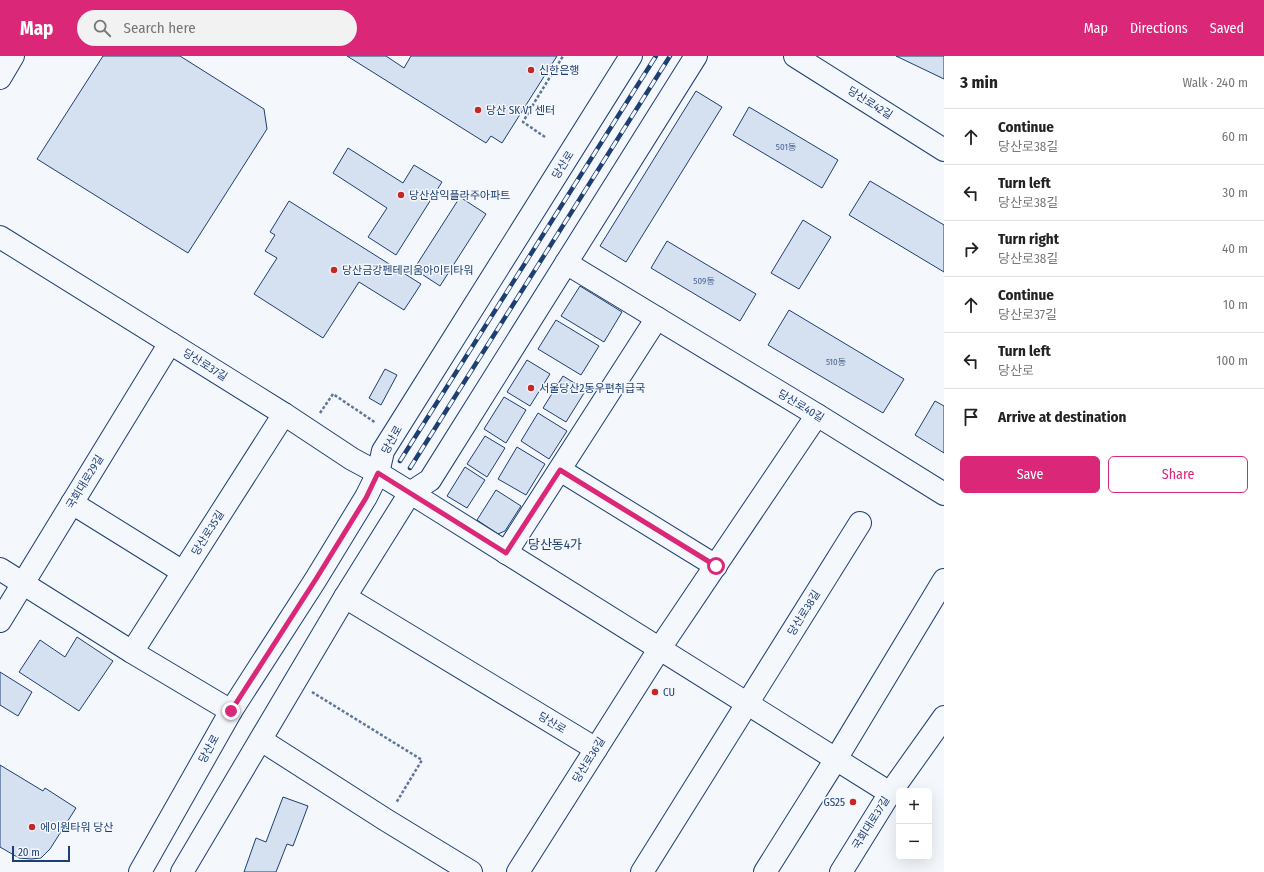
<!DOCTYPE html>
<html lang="en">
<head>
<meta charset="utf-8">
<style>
	:root { --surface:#fff; --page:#f2f2f2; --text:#222; --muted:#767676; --line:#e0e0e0; --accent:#db2777 }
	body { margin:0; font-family:"Fira Sans Condensed","Noto Sans KR",sans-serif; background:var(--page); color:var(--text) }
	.controls { position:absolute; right:12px; bottom:12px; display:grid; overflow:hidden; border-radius:6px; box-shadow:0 4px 16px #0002 }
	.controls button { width:36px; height:36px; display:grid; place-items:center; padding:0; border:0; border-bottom:1px solid var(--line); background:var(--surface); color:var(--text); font:20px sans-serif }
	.scale { position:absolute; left:12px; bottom:10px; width:58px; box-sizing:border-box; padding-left:4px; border:2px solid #1d3f73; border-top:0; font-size:11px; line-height:14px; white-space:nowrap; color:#1d3f73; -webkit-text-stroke:3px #f4f7fb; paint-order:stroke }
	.stop { position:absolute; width:12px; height:12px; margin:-9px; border:3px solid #db2777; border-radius:50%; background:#fff }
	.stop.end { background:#db2777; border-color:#fff; box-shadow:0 1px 4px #0008 }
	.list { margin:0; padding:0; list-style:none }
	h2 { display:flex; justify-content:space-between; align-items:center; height:52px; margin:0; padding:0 16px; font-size:17px }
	h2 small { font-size:13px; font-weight:400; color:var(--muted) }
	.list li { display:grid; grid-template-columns:26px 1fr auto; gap:12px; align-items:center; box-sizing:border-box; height:56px; padding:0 16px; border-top:1px solid var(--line) }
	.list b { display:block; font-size:15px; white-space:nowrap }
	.list p { margin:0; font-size:13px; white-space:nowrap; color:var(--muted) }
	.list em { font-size:13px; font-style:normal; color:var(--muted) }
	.actions { display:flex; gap:8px; padding:12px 16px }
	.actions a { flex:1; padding:9px 0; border:1px solid var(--accent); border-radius:6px; text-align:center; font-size:14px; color:var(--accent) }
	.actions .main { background:var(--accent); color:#fff }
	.icon { flex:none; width:22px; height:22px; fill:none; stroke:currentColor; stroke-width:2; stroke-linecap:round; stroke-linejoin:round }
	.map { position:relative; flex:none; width:944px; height:816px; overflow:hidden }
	header { display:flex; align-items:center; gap:24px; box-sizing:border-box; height:56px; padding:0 20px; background:var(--accent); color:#fff }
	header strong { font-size:19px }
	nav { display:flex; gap:22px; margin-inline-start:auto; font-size:14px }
	.search { width:280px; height:36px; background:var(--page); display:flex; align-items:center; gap:10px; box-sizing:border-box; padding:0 14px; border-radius:22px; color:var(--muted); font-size:15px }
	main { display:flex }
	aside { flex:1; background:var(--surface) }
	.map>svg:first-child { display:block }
	.building { fill:#d5e0f0; stroke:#1d3f73 }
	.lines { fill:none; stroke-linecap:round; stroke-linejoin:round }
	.minor-casing { stroke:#1d3f73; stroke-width:24 }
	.major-casing { stroke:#1d3f73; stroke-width:24 }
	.path { stroke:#5e769c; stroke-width:2.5; stroke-dasharray:3 2; stroke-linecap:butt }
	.minor { stroke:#f4f7fb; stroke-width:22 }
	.major { stroke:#f4f7fb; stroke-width:22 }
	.rail-casing { stroke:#1d3f73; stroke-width:4.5 }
	.rail { stroke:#f4f7fb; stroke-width:3; stroke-dasharray:9; stroke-linecap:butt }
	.route { stroke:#db2777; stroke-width:5 }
	.poi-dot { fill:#c62828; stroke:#f4f7fb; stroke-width:1.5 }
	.labels { text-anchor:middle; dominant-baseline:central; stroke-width:3; stroke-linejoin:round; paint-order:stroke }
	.number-label { font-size:9px; fill:#4b6792 }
	.poi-label { font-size:11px; fill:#1d3f73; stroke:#f4f7fb; text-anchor:start }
	.street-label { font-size:11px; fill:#1d3f73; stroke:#f4f7fb }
	.quarter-label { font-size:13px; fill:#1d3f73; stroke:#f4f7fb }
</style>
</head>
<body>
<header>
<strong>Map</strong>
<div class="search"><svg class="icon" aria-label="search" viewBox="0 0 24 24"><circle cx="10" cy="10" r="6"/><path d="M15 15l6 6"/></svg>Search here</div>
<nav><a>Map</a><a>Directions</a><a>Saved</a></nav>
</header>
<main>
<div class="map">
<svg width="944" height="816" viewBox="0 0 944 816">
	<rect width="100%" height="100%" fill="#f4f7fb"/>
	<g class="building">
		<polygon points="103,0 180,0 264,53 267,73 188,197 37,103"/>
		<polygon points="347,0 386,0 404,12 411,0 557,0 502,87 491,80 486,87"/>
		<polygon points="896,0 944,0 944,23"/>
		<polygon points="696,35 722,51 626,206 600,190"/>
		<polygon points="749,51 838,104 822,132 733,79"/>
		<polygon points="348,92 403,127 414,109 442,126 396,199 368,181 387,152 333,117"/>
		<polygon points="870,125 944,169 944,216 849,159"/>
		<polygon points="460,141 486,158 440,230 414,213"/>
		<polygon points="289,145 421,228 404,254 359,226 323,282 254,238 277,202 265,195 275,179 270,176"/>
		<polygon points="803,164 831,181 799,233 771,217"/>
		<polygon points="667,185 756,238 740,265 651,212"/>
		<polygon points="580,230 622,256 604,286 561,260"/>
		<polygon points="789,254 904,323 883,357 768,289"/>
		<polygon points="556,264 599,290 581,319 538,293"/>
		<polygon points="527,304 550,318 530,350 507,336"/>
		<polygon points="385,313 397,319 381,349 369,342"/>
		<polygon points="563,320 586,334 566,366 543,352"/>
		<polygon points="504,341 526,354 506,387 484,373"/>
		<polygon points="935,345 944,350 944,397 915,379"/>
		<polygon points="538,357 567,375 549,403 521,385"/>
		<polygon points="485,380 505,392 487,421 467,408"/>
		<polygon points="517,391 545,408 526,439 498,423"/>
		<polygon points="465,411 485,424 467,452 447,440"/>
		<polygon points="496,434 521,450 505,475 498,478 477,464"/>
		<polygon points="77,581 113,605 79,655 19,616 40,584 65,601"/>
		<polygon points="0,616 32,636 18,660 0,649"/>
		<polygon points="0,709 43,735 45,732 76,752 50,793 41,802 31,803 19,802 0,791"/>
		<polygon points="283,741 308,750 293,790 287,788 276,816 244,816 256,782 266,786"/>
	</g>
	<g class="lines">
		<defs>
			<g id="minor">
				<polyline points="795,0 944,94"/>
				<polyline points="0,22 13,0"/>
				<polyline points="0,181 284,358 352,403 378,417 427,447 890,737"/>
				<polyline points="566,207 817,359 944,438"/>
				<polyline points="560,414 716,510"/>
				<polyline points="72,447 183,516"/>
				<polyline points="506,497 657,262"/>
				<polyline points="0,513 132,596 231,655"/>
				<polyline points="345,541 596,693"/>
				<polyline points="0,565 170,287"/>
				<polyline points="132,596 284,358"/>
				<polyline points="261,684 386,764 471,816"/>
				<polyline points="518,816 660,592 817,359"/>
				<polyline points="642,816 860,467"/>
				<polyline points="765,816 836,703 944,524"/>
				<polyline points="841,816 890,737 944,661"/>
			</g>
			<g id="major">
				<polyline points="140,816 231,655 316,523 366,441 378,417 383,395 631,0"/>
				<polyline points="182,816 345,541 410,437 430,424 696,0"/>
			</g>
		</defs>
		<use href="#minor" class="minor-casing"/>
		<use href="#major" class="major-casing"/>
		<g class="path">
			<polyline points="545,81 523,66 534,47 563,0"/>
			<polyline points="320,357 333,338 376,367"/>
			<polyline points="312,636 422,704 396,747"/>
		</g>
		<use href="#minor" class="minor"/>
		<use href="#major" class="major"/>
		<defs>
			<g id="rail">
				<polyline points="400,405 656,0"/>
				<polyline points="410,412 670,0"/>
			</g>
		</defs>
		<use href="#rail" class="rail-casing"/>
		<use href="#rail" class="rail"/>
	</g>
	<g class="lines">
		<polyline class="route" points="231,655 316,523 366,442 378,417 506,497 560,414 716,510"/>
	</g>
	<g class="poi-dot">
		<circle cx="531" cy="14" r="4"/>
		<circle cx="478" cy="54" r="4"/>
		<circle cx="401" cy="139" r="4"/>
		<circle cx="334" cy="214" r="4"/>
		<circle cx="531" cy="332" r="4"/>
		<circle cx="655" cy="636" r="4"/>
		<circle cx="853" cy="746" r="4"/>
		<circle cx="32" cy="771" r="4"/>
	</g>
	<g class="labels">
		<g class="number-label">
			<text x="786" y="91">501동</text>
			<text x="704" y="225">509동</text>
			<text x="836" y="306">510동</text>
		</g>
		<g class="poi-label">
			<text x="539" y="14">신한은행</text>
			<text x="486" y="54">당산 SK V1 센터</text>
			<text x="409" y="139">당산삼익플라주아파트</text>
			<text x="342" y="214">당산금강펜테리움아이티타워</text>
			<text x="539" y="332">서울당산2동우편취급국</text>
			<text x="663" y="636">CU</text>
			<text x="845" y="746" text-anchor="end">GS25</text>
			<text x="40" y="771">에이원타워 당산</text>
		</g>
		<g class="street-label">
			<text transform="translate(870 47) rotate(32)">당산로42길</text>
			<text transform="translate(563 109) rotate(-58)">당산로</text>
			<text transform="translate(205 309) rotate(32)">당산로37길</text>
			<text transform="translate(801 350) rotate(31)">당산로40길</text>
			<text transform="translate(392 384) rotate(-61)">당산로</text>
			<text transform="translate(85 426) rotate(-59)">국회대로29길</text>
			<text transform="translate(208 477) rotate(-58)">당산로35길</text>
			<text transform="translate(804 557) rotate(-58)">당산로38길</text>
			<text transform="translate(552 667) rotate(31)">당산로</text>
			<text transform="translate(209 693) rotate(-61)">당산로</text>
			<text transform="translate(589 704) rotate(-58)">당산로36길</text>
			<text transform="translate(871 767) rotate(-58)">국회대로37길</text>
		</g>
		<g class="quarter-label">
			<text x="555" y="488">당산동4가</text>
		</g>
	</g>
</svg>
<div class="controls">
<button>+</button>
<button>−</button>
</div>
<div class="scale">20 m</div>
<div class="stop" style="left:716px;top:510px"></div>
<div class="stop end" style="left:231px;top:655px"></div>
</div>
<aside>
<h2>3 min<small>Walk · 240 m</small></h2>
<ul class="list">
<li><svg class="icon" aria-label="ahead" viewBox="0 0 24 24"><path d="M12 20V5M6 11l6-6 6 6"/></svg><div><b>Continue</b><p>당산로38길</p></div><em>60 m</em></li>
<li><svg class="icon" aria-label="left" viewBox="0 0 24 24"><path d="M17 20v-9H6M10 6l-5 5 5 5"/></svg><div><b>Turn left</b><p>당산로38길</p></div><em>30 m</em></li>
<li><svg class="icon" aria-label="right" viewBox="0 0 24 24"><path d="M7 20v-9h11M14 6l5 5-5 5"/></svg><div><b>Turn right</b><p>당산로38길</p></div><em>40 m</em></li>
<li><svg class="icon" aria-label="ahead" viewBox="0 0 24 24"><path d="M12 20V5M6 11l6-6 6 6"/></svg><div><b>Continue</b><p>당산로37길</p></div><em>10 m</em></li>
<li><svg class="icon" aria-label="left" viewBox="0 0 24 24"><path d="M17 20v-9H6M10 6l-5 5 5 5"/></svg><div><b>Turn left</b><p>당산로</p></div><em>100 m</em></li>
<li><svg class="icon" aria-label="arrive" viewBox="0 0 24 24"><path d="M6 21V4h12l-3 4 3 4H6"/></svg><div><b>Arrive at destination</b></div></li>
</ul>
<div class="actions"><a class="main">Save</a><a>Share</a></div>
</aside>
</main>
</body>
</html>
